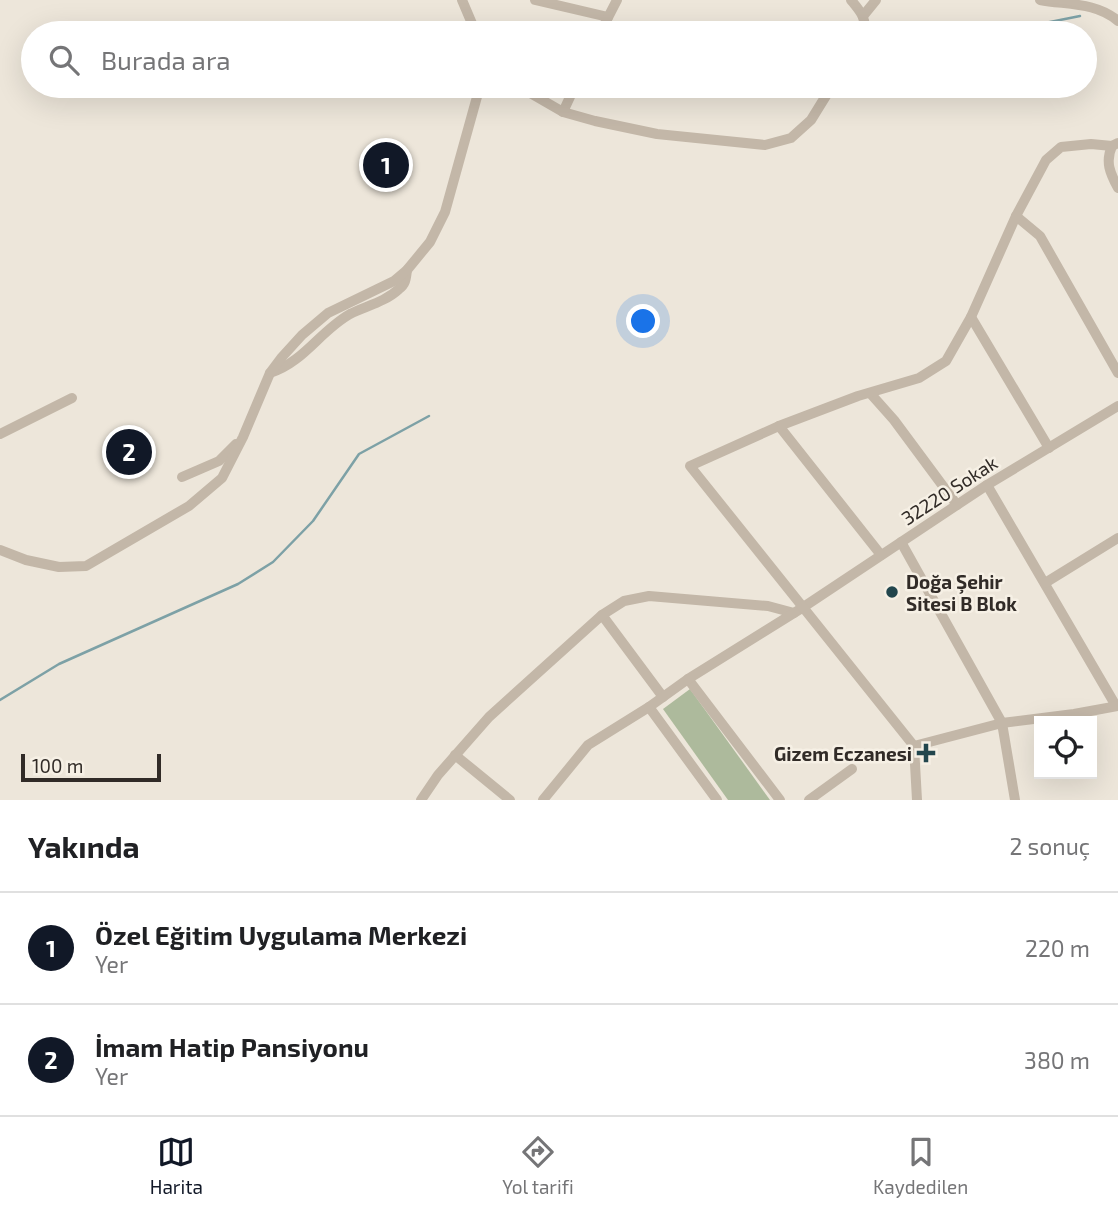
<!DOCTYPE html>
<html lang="tr">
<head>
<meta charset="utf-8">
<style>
	:root { --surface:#fff; --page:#f2f2f2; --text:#202124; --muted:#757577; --line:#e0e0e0; --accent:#111827 }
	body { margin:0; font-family:"Exo 2",sans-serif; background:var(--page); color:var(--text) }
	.controls { position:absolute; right:21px; bottom:21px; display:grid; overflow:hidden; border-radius:0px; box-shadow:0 7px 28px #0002 }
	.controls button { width:63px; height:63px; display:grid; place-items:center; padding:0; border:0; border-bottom:2px solid var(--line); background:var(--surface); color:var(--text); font:35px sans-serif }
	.scale { position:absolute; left:21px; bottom:18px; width:140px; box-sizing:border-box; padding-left:7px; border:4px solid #312b27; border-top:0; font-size:19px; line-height:24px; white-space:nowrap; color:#312b27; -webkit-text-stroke:5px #f6f0e5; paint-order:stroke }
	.you { position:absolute; left:644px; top:322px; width:24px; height:24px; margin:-18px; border:5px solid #fff; border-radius:50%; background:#1a73e8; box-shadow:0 0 0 10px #1a73e833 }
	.badge { display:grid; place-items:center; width:46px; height:46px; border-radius:50%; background:var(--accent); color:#fff; font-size:23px; font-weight:700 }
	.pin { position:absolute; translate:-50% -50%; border:4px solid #fff; box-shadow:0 2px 7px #0006 }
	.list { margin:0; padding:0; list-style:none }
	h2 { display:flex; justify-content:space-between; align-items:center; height:91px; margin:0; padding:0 28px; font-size:30px }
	h2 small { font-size:23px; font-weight:400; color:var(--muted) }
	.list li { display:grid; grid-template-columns:46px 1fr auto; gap:21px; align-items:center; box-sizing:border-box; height:112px; padding:0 28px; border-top:2px solid var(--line) }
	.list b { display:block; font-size:26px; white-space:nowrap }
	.list p { margin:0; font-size:23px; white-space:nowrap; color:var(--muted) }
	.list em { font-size:23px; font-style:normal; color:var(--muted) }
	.icon { flex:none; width:38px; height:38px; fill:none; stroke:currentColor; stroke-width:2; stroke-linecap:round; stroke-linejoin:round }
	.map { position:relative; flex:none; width:1118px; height:800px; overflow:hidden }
	.search { position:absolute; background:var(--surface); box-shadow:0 7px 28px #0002; left:21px; right:21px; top:21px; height:77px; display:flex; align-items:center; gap:18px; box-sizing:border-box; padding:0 24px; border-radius:38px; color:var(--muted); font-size:26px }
	.sheet { height:315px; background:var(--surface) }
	nav { display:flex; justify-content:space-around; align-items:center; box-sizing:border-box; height:98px; border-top:2px solid var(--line); background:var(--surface); font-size:19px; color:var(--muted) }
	nav a { display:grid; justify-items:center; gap:4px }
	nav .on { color:var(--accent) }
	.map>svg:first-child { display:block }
	.green { fill:#adba9c }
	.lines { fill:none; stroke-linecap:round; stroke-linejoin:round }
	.stream { stroke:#7da1a6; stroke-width:2.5 }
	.minor { stroke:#c3b7a8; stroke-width:10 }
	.poi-dot { fill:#22464d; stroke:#f6f0e5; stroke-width:2.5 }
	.labels { text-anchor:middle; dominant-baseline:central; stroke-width:5; stroke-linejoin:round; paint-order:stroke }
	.street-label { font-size:19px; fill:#312b27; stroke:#f6f0e5 }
	.poi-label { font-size:19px; font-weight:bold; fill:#312b27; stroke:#f6f0e5; text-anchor:start }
</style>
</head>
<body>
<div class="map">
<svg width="1118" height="800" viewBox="0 0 1118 800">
	<rect width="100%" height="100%" fill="#ede6da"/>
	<polygon class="green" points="690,689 770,800 728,800 663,709"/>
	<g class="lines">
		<g class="stream">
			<polyline points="1026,33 1035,25 1080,16"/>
			<polyline points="0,700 59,664 238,584 273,562 313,521 359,454 429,416"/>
		</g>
		<g class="minor">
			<polyline points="462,0 476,33"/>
			<polyline points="535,0 608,17"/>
			<path d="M851,0C860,11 867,18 864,33"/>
			<path d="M1040,0C1067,5 1096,2 1118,21"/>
			<polyline points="863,16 876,0"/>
			<polyline points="600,33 617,0"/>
			<polyline points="518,86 563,112 595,121 657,134 765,145 791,138 811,120 832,86"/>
			<polyline points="563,112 575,86"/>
			<path d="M1112,146C1105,162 1110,173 1118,188"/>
			<polyline points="1016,216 1040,236 1118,373"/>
			<polyline points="971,317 1049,448"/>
			<path d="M270,373C304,362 320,331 350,314C366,306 385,302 399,289C406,284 406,278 407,270"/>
			<polyline points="870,393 894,420 957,505"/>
			<polyline points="779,426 881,555"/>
			<polyline points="0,434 72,398"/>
			<polyline points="182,477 219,461 236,444"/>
			<polyline points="987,485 1116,706"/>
			<polyline points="901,542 1002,723 1015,800"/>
			<polyline points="0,550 26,560 59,567 86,566 189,506 222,478 243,437 270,373 282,357 302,335 328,313 394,281 407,270 430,242 445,212 480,86"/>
			<polyline points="1045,583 1118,538"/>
			<polyline points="602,615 663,697"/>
			<polyline points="688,679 780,800"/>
			<polyline points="649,707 717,800"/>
			<polyline points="914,746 1002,723 1074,714 1118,706"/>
			<polyline points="455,755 510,800"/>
			<polyline points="421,800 438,775 489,717 602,615 624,601 649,596 768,606 794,613"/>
			<polyline points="543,800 588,745 649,707 688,679 802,608 987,485 1118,406"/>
			<polyline points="809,800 852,769"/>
			<polyline points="917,800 914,746 690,466 779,426 858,396 919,378 946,361 971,317 1016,216 1046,160 1061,147 1091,144 1112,146 1118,143"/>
		</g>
	</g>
	<g class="poi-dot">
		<circle cx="892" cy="592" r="7"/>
		<path d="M922.5 742.5h7v7h7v7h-7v7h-7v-7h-7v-7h7z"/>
	</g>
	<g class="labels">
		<g class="street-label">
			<text transform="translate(949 490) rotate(-33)">32220 Sokak</text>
		</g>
		<g class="poi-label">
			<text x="906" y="581">Doğa Şehir<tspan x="906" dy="22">Sitesi B Blok</tspan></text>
			<text x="912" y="753" text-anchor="end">Gizem Eczanesi</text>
		</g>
	</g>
</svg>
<div class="controls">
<button><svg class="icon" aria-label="locate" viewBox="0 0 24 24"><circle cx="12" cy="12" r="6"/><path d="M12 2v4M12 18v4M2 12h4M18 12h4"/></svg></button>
</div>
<div class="scale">100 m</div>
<div class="you"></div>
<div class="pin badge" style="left:386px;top:165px">1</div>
<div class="pin badge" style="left:129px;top:452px">2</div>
<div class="search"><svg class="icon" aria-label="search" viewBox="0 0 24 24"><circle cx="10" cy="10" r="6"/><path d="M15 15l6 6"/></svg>Burada ara</div>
</div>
<section class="sheet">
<h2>Yakında<small>2 sonuç</small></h2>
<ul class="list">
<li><span class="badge">1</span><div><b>Özel Eğitim Uygulama Merkezi</b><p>Yer</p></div><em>220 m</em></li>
<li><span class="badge">2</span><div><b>İmam Hatip Pansiyonu</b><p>Yer</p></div><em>380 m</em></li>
</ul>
</section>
<nav>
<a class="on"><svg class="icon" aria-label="map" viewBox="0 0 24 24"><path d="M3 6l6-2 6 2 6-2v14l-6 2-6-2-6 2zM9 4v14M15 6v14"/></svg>Harita</a>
<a><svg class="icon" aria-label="directions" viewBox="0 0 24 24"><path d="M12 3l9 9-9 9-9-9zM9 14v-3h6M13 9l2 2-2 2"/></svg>Yol tarifi</a>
<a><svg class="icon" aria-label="saved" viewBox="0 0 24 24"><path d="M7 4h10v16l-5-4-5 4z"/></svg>Kaydedilen</a>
</nav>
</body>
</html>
